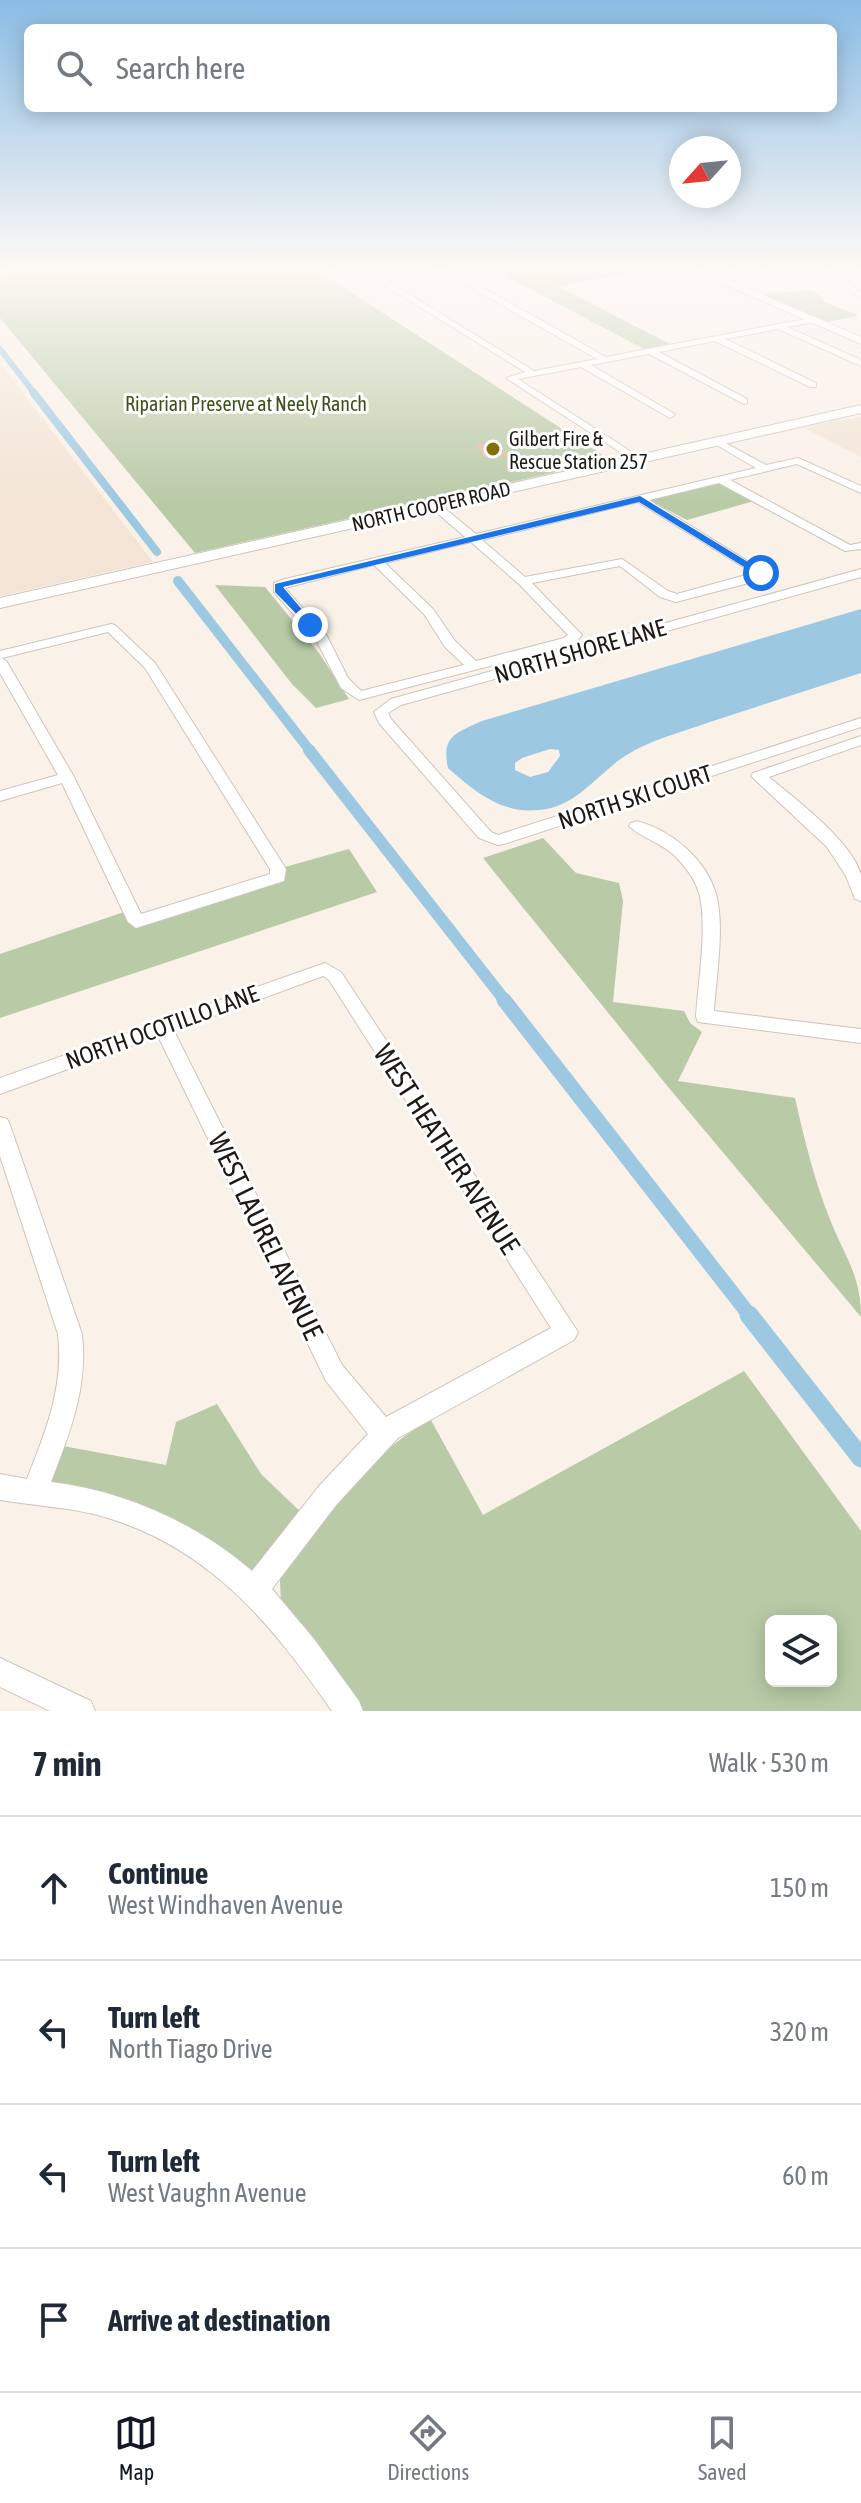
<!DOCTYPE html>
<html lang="en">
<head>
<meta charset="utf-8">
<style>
	:root { --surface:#fff; --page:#f2f2f3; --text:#1f2937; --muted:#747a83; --line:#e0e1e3; --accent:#111827 }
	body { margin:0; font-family:"Asap Condensed",sans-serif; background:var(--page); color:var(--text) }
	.controls { position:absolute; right:24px; bottom:24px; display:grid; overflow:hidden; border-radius:12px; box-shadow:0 4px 20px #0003 }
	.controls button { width:72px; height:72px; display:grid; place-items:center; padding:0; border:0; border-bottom:2px solid var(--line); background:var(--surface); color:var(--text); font:40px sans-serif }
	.compass { position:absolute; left:669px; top:136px; width:72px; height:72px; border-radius:50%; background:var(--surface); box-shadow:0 4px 20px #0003; rotate:243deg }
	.stop { position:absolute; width:24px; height:24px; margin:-18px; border:6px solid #1a73e8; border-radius:50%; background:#fff }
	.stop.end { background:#1a73e8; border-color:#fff; box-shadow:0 2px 8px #0008 }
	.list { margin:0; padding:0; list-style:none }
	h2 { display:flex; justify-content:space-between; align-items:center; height:104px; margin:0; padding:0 32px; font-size:34px }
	h2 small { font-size:26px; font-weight:400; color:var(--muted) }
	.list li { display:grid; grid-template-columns:52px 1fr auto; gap:24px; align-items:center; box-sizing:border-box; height:144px; padding:0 32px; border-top:2px solid var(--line) }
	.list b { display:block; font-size:30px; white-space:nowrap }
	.list p { margin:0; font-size:26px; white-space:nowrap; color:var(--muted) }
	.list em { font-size:26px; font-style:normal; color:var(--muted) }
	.icon { flex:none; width:44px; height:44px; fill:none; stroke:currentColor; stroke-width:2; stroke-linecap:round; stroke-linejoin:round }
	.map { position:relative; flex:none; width:861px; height:1711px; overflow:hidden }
	.search { position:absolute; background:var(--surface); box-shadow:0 4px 20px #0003; left:24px; right:24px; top:24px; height:88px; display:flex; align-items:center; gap:20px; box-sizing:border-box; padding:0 28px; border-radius:12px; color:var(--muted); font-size:30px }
	.sheet { height:680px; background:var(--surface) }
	nav { display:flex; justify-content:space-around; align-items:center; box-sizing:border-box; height:112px; border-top:2px solid var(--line); background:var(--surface); font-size:22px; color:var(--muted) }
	nav a { display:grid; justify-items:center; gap:4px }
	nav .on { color:var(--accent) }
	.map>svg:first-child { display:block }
	.built { fill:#f3e4d5 }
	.green { fill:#b8caa6; fill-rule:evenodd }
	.water { fill:#9dc8e1; fill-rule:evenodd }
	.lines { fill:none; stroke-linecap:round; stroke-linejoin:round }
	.canal-far5 { stroke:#9dc8e1; stroke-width:6 }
	.canal-far4 { stroke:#9dc8e1; stroke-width:8 }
	.canal-far3 { stroke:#9dc8e1; stroke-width:10 }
	.canal-far2 { stroke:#9dc8e1; stroke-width:12 }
	.canal-far1 { stroke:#9dc8e1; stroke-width:15 }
	.canal { stroke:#9dc8e1; stroke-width:19 }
	.building { fill:#e6b7a9 }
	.minor-casing { stroke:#cdc5bc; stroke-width:2 }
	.major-casing { stroke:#cdc5bc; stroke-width:2 }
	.minor { fill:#fff; fill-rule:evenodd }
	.major { fill:#fff; fill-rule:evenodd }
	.route { fill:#1a73e8 }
	.poi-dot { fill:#826e0b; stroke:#fff; stroke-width:3 }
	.labels { text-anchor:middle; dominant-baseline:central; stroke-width:6; stroke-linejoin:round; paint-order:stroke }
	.far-park-label { font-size:20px; fill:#3b5319; stroke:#fff }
	.far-poi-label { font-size:20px; fill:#1d1a16; stroke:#fff; text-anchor:start }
	.far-street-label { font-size:20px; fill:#1d1a16; stroke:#fff }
	.street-label { font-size:24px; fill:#1d1a16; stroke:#fff }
	.near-street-label { font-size:28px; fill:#1d1a16; stroke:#fff }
</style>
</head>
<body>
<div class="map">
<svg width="861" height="1711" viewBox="0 0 861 1711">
	<rect width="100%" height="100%" fill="#faf1e8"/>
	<g class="built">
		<polygon points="0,366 2,366 153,562 0,596"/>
		<polygon points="861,417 861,457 804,428 834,421"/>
	</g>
	<g class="green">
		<polygon points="40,267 312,267 610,460 195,553 0,318 0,272"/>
		<polygon points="488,267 669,267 557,286 670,344 644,349"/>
		<polygon points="813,290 825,302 859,316 827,322 763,294"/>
		<polygon points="722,483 754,501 687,520 649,500"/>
		<polygon points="215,585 265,587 319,653 349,699 316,708 292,684"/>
		<path d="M543,838L576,873L619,883L623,901L613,1002L684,1011L690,1023L702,1032L678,1081L795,1098C804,1138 814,1179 829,1217C844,1256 861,1274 861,1317L669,1088L483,858Z"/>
		<polygon points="349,849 377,892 0,1018 0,954 130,910 136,922 277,877 278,869"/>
		<path d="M744,1371L861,1531V1711H360L281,1605L280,1580L285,1570C328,1515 368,1453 431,1420L483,1515ZM771,1621H831V1681H771Z"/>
		<polygon points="217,1404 261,1474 308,1519 254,1590 107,1505 33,1494 52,1444 166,1465 176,1422"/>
	</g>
	<path class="water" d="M861,609V673C810,689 760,706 710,722C682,732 650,740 625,756C596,775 577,807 539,810C501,814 474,791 448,768C441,736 456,733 482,721ZM550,749L559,750L560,756L548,772L530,777L515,770V763L522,758Z"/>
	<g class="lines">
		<polyline class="canal-far5" points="0,349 35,394"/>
		<polyline class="canal-far4" points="33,392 157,552"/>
		<polyline class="canal-far3" points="178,581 311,752"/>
		<polyline class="canal-far2" points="309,750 506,1002"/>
		<polyline class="canal-far1" points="504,1000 751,1317"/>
		<polyline class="canal" points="749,1315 861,1458"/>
	</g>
	<polygon class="building" points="496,440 509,456 484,457 476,444"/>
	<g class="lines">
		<defs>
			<g id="minor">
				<polygon points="14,267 33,267 0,273 0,269"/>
				<path d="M324,267H333L356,280L456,267L452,270L606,357L811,318L814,322L787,327L861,360V366L778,329L725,339L816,383V387H810L715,341L659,352L747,399V403L744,404L649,354L591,365L673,413L675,415L670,418L581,367L518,379L641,458L642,460L637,463L506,378L525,372L378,281L352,284ZM443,272L597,359L534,371L386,280Z"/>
				<polygon points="746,267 763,267 710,277 706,275"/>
				<path d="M818,267C834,267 848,283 861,292V298L827,274L789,278L783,282L779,280L787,274L822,271Z"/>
				<path d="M718,439L766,465L798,458L861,486V493L797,464L730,480L850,545L861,543V549L845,551L719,483L649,500L767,573L760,580L676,602L660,597L620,566L532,583L582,635L574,644L359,700L341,688L316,640L274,592V583L285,579L465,537L430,507V503H438L476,534L756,468L715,444V440ZM638,502L753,573L677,594L668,591L622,559L525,577L482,540ZM471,542L520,585L568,635L564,638L476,661L455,641L433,609L385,563ZM374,565L424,614L445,647L464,665L361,691L348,678L327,636L285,588Z"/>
				<polygon points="861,569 861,577 401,705 388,713 391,719 491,832 498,835 861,718 861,727 504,844 498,845 479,838 379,723 374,712 391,699"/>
				<path d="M111,624L115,625L155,663L286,869L284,881L136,928L128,922L62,783L0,801V791L58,775L0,673V651ZM108,632L145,668L270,869V874L141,914L74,777L7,662L2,658Z"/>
				<path d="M861,736V745L769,777C794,798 853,842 861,875C861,882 861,893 861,901L855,899L846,876L827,847L751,776L753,773Z"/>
				<path d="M637,821C671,830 706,859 716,894C725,927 716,977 714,1011L861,1029V1043L698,1022L696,1017C698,984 708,924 699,893C695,879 685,866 675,856C662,843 641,838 629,826L631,823Z"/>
				<path d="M325,963L341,972L578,1332L574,1340L398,1438L337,1504L272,1589L314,1639L359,1701L363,1711H332C273,1626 212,1550 108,1518C73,1507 36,1506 0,1500V1474L27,1479C46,1431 64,1387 58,1334L0,1156V1117L7,1119L10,1125L82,1334C88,1388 70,1432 51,1482C124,1491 195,1522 252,1571L319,1486L368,1434L326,1381L158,1036L0,1094V1078ZM323,976L329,980L551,1328L386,1417L342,1365L174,1031Z"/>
				<polygon points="0,1658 91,1701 95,1711 50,1711 0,1687"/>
			</g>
			<g id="major">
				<polygon points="685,267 698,267 861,337 861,344"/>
				<polygon points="861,405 861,413 0,608 0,598"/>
			</g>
		</defs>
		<use href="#minor" class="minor-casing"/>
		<use href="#major" class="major-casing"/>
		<use href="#minor" class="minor"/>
		<use href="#major" class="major"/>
	</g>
	<linearGradient id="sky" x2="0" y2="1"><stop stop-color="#8abce5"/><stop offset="0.53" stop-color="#fdf9f5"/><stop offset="1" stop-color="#fdf9f5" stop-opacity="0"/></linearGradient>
	<rect width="861" height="506" fill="url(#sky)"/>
	<polygon class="route" points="640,496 766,573 757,575 639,502 283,587 315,625 310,628 275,592 275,584"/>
	<circle class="poi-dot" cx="493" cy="449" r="8"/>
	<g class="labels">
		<g class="far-park-label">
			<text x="246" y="403">Riparian Preserve at Neely Ranch</text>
		</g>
		<g class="far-poi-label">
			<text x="509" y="438">Gilbert Fire &amp;<tspan x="509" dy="23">Rescue Station 257</tspan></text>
		</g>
		<g class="far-street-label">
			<text transform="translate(431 506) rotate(-13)">NORTH COOPER ROAD</text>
		</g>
		<g class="street-label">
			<text transform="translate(580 651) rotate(-16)">NORTH SHORE LANE</text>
			<text transform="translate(635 797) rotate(-18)">NORTH SKI COURT</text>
			<text transform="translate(162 1027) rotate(-20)">NORTH OCOTILLO LANE</text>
		</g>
		<g class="near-street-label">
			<text transform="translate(447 1149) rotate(57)">WEST HEATHER AVENUE</text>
			<text transform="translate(266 1236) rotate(64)">WEST LAUREL AVENUE</text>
		</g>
	</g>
</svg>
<div class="controls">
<button><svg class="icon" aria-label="layers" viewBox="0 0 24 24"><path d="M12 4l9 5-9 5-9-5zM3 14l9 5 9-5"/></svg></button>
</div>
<svg class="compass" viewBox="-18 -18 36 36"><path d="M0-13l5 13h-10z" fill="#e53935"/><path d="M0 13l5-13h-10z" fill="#747a83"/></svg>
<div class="stop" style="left:761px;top:573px"></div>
<div class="stop end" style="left:310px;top:625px"></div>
<div class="search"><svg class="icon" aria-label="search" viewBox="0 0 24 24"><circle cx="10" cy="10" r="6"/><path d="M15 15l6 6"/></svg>Search here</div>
</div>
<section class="sheet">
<h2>7 min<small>Walk · 530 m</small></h2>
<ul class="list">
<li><svg class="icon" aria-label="ahead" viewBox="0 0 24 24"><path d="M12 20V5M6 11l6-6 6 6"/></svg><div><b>Continue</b><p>West Windhaven Avenue</p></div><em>150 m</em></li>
<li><svg class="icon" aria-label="left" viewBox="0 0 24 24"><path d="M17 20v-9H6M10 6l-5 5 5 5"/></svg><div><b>Turn left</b><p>North Tiago Drive</p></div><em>320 m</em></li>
<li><svg class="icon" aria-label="left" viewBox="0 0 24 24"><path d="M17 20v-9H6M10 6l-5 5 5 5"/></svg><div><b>Turn left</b><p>West Vaughn Avenue</p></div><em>60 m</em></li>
<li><svg class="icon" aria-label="arrive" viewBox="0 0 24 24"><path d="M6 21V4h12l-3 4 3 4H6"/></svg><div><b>Arrive at destination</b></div></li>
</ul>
</section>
<nav>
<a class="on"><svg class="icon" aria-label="map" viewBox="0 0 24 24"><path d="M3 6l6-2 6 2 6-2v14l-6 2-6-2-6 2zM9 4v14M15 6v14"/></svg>Map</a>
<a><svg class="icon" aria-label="directions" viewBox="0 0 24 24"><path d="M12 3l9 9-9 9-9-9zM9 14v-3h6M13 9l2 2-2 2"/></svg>Directions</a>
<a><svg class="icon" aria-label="saved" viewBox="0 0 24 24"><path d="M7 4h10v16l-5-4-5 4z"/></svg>Saved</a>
</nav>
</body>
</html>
